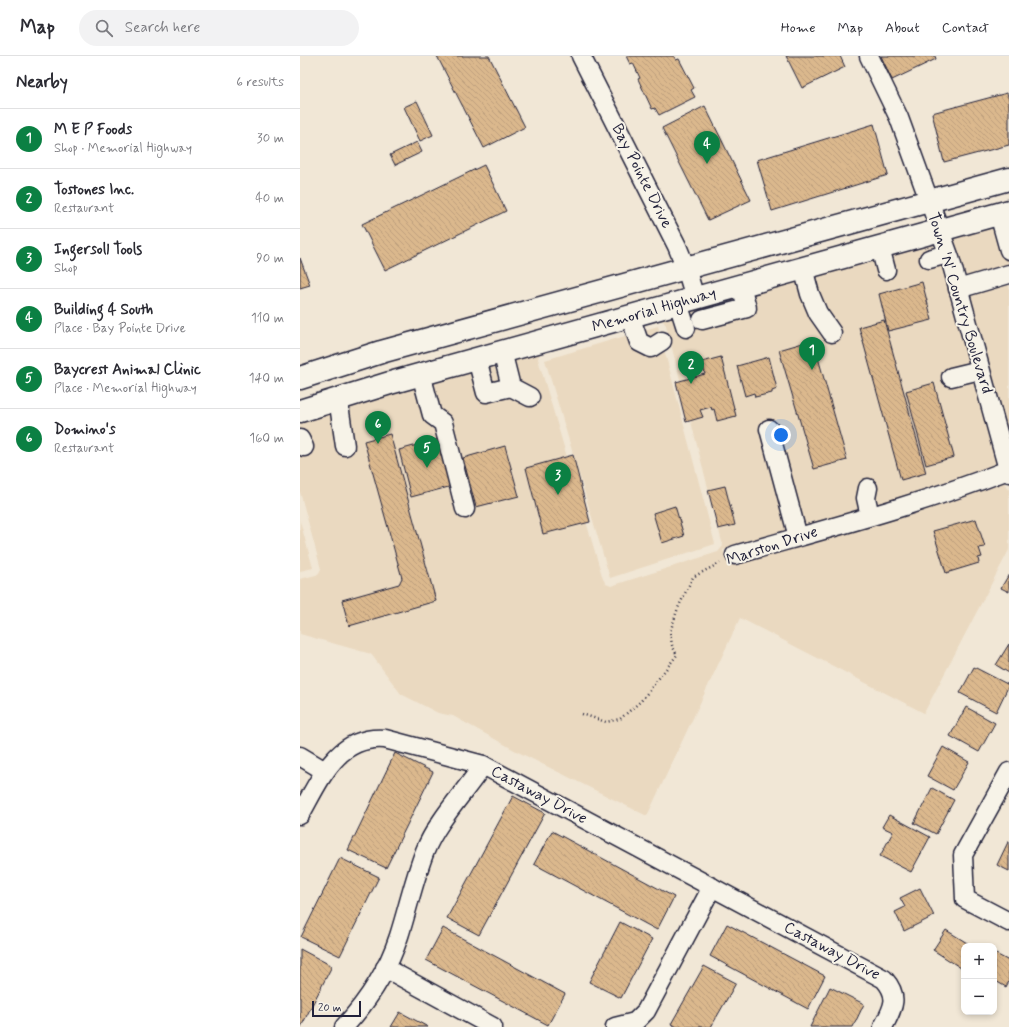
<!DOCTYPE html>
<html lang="en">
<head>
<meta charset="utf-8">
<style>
	:root { --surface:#fff; --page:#f2f2f3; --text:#2b2b33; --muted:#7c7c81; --line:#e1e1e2; --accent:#0b8043 }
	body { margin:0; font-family:Mynerve,sans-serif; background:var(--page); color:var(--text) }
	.controls { position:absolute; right:12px; bottom:12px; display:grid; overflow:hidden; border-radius:8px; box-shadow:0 2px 6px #0003 }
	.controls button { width:36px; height:36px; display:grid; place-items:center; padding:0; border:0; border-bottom:1px solid var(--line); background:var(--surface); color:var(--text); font:20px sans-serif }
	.scale { position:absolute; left:12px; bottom:10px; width:49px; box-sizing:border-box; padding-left:4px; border:2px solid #22223b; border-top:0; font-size:11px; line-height:14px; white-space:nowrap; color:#22223b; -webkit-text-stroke:3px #f7f3e8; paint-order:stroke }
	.you { position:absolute; left:481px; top:379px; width:14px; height:14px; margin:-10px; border:3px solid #fff; border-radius:50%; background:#1a73e8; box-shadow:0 0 0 6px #1a73e833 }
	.badge { display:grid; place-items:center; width:26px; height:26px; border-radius:50%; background:var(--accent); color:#fff; font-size:13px; font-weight:700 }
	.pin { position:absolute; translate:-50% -33px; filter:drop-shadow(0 1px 2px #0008) }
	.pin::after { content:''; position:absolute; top:21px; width:14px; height:12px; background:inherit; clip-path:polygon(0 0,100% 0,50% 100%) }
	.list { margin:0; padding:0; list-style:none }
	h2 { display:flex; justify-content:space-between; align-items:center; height:52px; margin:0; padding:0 16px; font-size:17px }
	h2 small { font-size:13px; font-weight:400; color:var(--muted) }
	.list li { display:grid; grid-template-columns:26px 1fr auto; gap:12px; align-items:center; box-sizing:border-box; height:60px; padding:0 16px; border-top:1px solid var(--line) }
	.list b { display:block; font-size:15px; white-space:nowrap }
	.list p { margin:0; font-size:13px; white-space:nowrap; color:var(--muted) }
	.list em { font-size:13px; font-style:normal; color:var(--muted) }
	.icon { flex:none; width:22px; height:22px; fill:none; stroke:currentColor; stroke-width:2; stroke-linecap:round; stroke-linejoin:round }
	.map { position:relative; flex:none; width:709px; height:971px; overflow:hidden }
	header { display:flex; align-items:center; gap:24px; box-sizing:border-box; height:56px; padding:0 20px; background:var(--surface); border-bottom:1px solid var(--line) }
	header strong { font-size:19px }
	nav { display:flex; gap:22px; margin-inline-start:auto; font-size:14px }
	.search { width:280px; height:36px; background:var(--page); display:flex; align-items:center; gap:10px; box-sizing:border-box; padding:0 14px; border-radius:22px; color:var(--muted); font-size:15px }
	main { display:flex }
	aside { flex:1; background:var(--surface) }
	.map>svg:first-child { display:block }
	.built { fill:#ead9c0; fill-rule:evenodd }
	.building { fill:url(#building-back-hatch); stroke:#22223b }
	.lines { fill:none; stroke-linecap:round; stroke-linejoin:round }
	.minor-casing { stroke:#22223b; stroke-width:21 }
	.major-casing { stroke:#22223b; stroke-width:25 }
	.path { stroke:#22223b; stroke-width:2.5; stroke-dasharray:1 3; stroke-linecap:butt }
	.minor { stroke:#f7f3e8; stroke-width:18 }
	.major { stroke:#f7f3e8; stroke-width:22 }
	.labels { text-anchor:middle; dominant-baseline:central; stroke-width:4; stroke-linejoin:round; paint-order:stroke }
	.street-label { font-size:16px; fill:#22223b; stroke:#f7f3e8 }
</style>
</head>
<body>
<header>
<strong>Map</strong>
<div class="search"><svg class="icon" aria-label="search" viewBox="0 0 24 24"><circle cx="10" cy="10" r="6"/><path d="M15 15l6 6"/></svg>Search here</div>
<nav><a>Home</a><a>Map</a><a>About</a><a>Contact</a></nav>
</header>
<main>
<aside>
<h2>Nearby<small>6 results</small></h2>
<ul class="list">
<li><span class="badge">1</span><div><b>M E P Foods</b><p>Shop · Memorial Highway</p></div><em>30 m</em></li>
<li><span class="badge">2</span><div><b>Tostones Inc.</b><p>Restaurant</p></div><em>40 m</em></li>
<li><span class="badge">3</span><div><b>Ingersoll Tools</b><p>Shop</p></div><em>90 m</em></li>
<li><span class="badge">4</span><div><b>Building 4 South</b><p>Place · Bay Pointe Drive</p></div><em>110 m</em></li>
<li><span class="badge">5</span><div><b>Baycrest Animal Clinic</b><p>Place · Memorial Highway</p></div><em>140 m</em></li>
<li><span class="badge">6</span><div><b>Domino's</b><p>Restaurant</p></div><em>160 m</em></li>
</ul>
</aside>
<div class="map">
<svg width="709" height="971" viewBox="0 0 709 971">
	<defs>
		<pattern id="building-back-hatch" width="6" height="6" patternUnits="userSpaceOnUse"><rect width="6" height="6" fill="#dbb88d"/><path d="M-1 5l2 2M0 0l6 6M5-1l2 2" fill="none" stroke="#bc9e7b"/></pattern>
	</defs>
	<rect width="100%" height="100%" fill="#f1e7d6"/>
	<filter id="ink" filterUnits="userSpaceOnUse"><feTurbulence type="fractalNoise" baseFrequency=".025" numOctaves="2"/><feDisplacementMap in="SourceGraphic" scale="8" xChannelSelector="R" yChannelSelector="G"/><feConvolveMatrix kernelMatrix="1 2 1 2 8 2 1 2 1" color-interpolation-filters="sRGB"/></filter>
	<g filter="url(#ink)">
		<g class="built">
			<polygon points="709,165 709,385 667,232 652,180"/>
			<path d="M634,185L650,235L697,408L675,417L567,452L423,494L430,510L574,468L683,433L703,425L709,434V494L624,657L440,562L347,760L218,696L153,660L138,657L101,638L71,598L0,578V523L16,519L19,517L21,513L0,436V364L42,350ZM358,263L363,265L366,269L423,490L418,496L311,530L306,528L303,523L238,303L239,299L242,297Z"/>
			<polygon points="358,270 415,488 310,522 245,304"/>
			<polygon points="0,465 13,512 0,515"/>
		</g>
		<g class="building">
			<polygon points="137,0 189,0 225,71 184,92"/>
			<polygon points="326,0 374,0 376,4 379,3 394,32 391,34 395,41 359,59 355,52 352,53 338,23 340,22 333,7 330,8"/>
			<polygon points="486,0 540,0 545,11 502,32"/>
			<polygon points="581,0 635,0 636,3 592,24"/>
			<polygon points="707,37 709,44 709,89 644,106 632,57"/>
			<polygon points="117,45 133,79 120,85 104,51"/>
			<polygon points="405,50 451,144 408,164 362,72"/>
			<polygon points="574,68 588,119 472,155 457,104"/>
			<polygon points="117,86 122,96 95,109 90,99"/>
			<polygon points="184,109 206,155 85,214 62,168"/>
			<polygon points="0,202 10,229 0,232"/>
			<polygon points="622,226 632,264 588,275 579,238"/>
			<polygon points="584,264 626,417 601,424 559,271"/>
			<polygon points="513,284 547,404 514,413 479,294"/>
			<polygon points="421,301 436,360 417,365 414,353 412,354 411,351 400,354 403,361 386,366 376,326 405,318 402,306"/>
			<polygon points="469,301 477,333 472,335 472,337 455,341 454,337 445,340 437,310"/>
			<polygon points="634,327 654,401 626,409 606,335"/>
			<polygon points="90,378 136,545 49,570 42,544 99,528 102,522 64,385"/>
			<polygon points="143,382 156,429 111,441 99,394"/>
			<polygon points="205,390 219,440 176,451 163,402"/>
			<polygon points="273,399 290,466 243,478 226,412"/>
			<polygon points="425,430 435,469 418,473 408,434"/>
			<polygon points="375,450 384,480 362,487 353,457"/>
			<polygon points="676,463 685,491 679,492 682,501 678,502 679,507 646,517 633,475"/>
			<polygon points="708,520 709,520 709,536 701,532"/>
			<polygon points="709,588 709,617 696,609"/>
			<polygon points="674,611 709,629 696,656 660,637"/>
			<polygon points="666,651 695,667 679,696 650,680"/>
			<polygon points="643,691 669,706 653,734 627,720"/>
			<polygon points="95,697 133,716 86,812 48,794"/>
			<polygon points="632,732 654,744 636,778 614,767"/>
			<polygon points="213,740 245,757 179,879 147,862"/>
			<polygon points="589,759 630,781 611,816 580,800 593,776 582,771"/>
			<polygon points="252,775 374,841 357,874 234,808"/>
			<polygon points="708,786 709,786 709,815 697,809"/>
			<polygon points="40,802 79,821 40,900 1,881"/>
			<polygon points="620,832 634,860 604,875 595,856 605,851 600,842"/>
			<polygon points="320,866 352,883 321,942 289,926"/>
			<polygon points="427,868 525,920 508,953 410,900"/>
			<polygon points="143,872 265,938 248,969 126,904"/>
			<polygon points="646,874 672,890 664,890 664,907 661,912 633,894"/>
			<polygon points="0,893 32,910 1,971 0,971"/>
			<polygon points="694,897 709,905 709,925 706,931 694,924"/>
			<polygon points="404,910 436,927 411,971 377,971 371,968"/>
			<polygon points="530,931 564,948 553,971 510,971"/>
			<polygon points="100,956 128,971 91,971"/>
		</g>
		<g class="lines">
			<defs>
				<g id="minor">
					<polyline points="281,0 377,190 386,212 395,242"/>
					<polyline points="569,0 599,62 650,202 709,417"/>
					<polyline points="699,158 709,194"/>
					<polyline points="580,191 586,214"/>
					<polyline points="629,203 648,198"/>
					<polyline points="503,212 510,238 518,257 532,277"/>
					<polyline points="658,233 709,218"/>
					<polyline points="378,247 386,272"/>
					<polyline points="330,260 339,286 351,292 362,285"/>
					<polyline points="402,264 447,252 441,229"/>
					<polyline points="202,295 211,331 230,341"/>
					<polyline points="177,303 186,337 211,331"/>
					<polyline points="121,318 132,359 143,367 165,453"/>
					<polyline points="651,321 680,314"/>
					<polyline points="38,342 45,390"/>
					<polyline points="469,373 498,481"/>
					<polyline points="0,383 4,391"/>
					<polyline points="568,432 566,442 570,460"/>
					<path d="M435,499C526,473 619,449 708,414"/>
					<polyline points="0,700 25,715"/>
					<polyline points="709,716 663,799 665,843 709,866"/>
					<path d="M0,759C20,724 37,679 85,683L183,709L584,923C600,941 593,952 583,971"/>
					<polyline points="85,912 193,971"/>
					<path d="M44,971C68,945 88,914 99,880C108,852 114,823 125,795C137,765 165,736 183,709"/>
					<polyline points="315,971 335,966 346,955 412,831"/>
				</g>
				<g id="major">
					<polyline points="0,322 81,296 709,123"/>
					<polyline points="0,355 90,327 709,155"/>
				</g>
			</defs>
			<use href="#minor" class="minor-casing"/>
			<use href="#major" class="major-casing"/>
			<polyline class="path" points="282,658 306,666 320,663 341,645 377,599 372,589 370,576 378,552 393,521 420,507"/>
			<use href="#minor" class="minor"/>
			<use href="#major" class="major"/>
		</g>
	</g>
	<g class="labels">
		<g class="street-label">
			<text transform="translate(342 120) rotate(63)">Bay Pointe Drive</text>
			<text transform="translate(660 247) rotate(73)">Town 'N' Country Boulevard</text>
			<text transform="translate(354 254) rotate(-16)">Memorial Highway</text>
			<text transform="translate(472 490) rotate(-18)">Marston Drive</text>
			<text transform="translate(239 739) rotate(28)">Castaway Drive</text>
			<text transform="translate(532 895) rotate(28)">Castaway Drive</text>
		</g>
	</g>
</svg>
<div class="controls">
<button>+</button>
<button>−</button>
</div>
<div class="scale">20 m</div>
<div class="you"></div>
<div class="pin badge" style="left:512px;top:314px">1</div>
<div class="pin badge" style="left:391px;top:328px">2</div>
<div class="pin badge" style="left:258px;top:439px">3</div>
<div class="pin badge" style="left:407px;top:108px">4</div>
<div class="pin badge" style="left:127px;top:412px">5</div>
<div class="pin badge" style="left:78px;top:388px">6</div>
</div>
</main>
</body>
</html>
